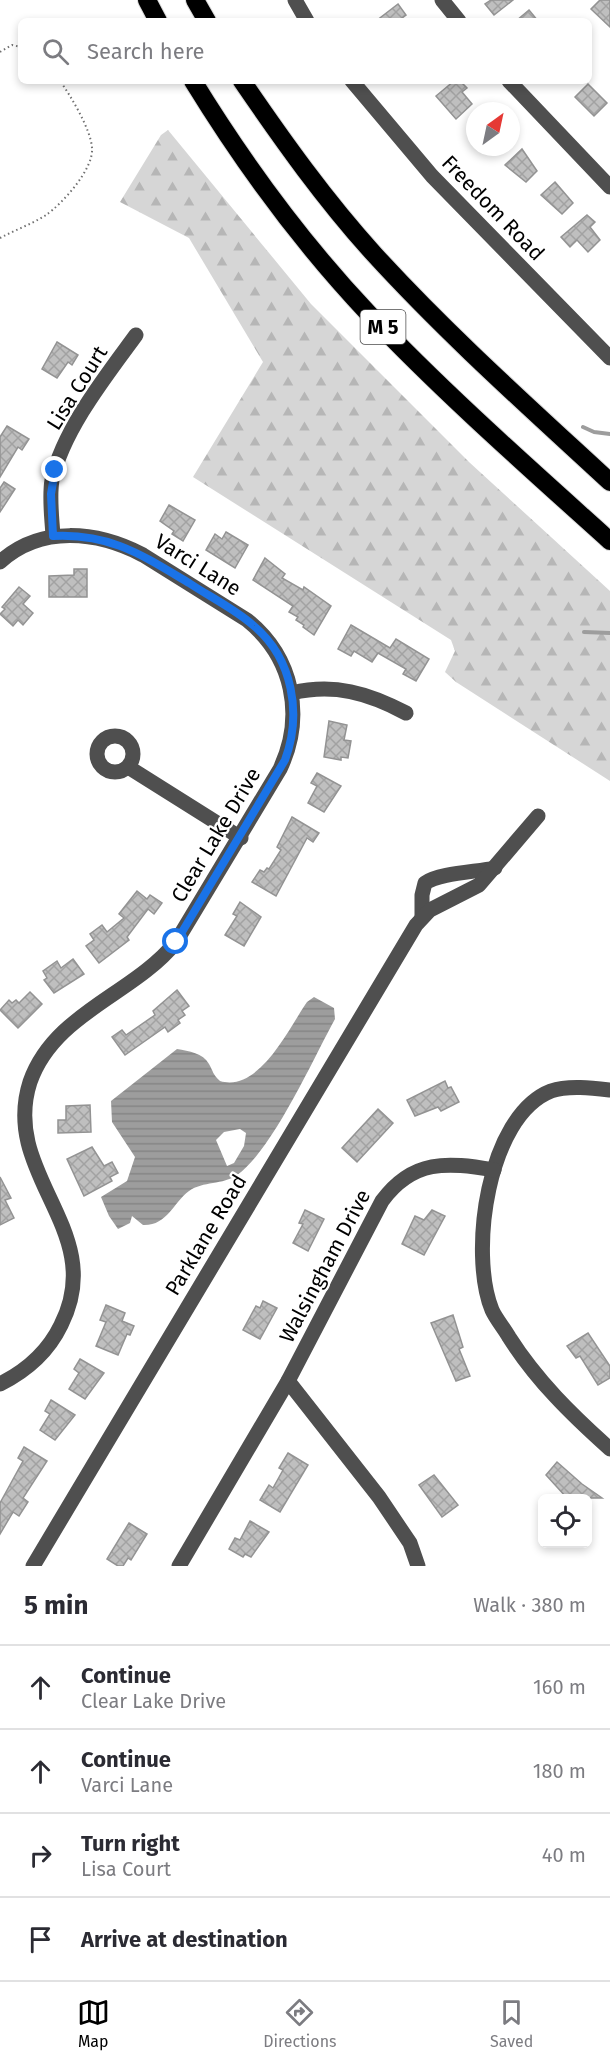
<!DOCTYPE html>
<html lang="en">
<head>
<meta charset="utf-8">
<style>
	:root { --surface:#fff; --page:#f7f7f7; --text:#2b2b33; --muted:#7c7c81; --line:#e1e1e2; --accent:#000 }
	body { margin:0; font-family:"Fira Sans",sans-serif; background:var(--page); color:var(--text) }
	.controls { position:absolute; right:18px; bottom:18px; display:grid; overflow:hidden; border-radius:9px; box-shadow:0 3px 9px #0003 }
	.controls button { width:54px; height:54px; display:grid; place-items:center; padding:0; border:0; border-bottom:2px solid var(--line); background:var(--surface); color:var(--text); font:30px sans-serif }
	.compass { position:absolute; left:466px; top:102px; width:54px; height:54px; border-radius:50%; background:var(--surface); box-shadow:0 3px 9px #0003; rotate:33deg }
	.stop { position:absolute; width:18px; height:18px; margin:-14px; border:4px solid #1a73e8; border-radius:50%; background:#fff }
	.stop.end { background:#1a73e8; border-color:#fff; box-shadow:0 2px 6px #0008 }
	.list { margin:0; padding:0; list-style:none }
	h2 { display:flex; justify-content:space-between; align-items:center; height:78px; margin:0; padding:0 24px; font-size:26px }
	h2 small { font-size:20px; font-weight:400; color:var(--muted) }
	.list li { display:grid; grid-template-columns:39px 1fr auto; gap:18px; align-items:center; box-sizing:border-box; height:84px; padding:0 24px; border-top:2px solid var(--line) }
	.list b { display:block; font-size:22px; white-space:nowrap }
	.list p { margin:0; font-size:20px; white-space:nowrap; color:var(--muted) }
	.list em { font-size:20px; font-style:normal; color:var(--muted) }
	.icon { flex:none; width:33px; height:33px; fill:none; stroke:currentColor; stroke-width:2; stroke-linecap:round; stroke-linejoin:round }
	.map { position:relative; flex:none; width:610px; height:1566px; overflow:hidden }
	.search { position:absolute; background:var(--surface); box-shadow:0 3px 9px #0003; left:18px; right:18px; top:18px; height:66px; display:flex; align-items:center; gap:15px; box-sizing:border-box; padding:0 21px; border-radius:9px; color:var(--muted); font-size:22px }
	.sheet { height:414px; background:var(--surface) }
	nav { display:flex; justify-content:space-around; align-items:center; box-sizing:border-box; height:84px; border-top:2px solid var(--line); background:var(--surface); font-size:16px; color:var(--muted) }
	nav a { display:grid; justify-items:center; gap:3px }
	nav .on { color:var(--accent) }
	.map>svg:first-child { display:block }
	.forest { fill:url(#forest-firs) }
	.water { fill:url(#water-rules); fill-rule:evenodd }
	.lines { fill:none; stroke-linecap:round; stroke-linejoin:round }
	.stream { stroke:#9d9d9d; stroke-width:4 }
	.building { fill:url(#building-cross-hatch); stroke:#939393; stroke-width:1.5 }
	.highway-casing { stroke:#dbdbdb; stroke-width:20 }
	.path { stroke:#717171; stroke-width:2; stroke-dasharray:1.5 3; stroke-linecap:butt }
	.minor { stroke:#4f4f4f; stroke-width:15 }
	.highway { stroke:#000; stroke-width:18 }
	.route { stroke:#1a73e8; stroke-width:8 }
	.labels { text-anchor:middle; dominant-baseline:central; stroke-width:4.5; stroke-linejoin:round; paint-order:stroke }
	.shield { fill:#fff; stroke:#4c4c4c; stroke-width:1.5 }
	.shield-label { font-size:20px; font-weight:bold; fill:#000 }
	.street-label { font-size:21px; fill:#000; stroke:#fff }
</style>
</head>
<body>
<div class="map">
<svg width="610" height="1566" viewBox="0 0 610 1566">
	<defs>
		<pattern id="forest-firs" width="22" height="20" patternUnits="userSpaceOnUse" patternTransform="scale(1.5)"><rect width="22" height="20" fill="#d6d6d6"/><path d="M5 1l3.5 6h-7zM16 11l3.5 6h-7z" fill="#b6b6b6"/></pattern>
		<pattern id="water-rules" width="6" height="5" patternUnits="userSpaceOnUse" patternTransform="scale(1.5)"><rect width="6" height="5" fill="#9d9d9d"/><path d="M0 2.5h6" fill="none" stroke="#858585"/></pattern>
		<pattern id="building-cross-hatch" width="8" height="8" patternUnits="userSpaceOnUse" patternTransform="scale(1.5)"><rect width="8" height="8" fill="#bfbfbf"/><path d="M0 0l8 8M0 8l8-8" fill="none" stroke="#a2a2a2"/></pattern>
	</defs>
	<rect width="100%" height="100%" fill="#fff"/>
	<polygon class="forest" points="168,130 311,304 469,462 610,591 610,781 456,682 445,672 455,651 451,640 193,477 263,362 189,238 120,202 161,135"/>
	<path class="water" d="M314,997L334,1008L335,1019C313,1059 272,1151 237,1175C223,1185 203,1181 189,1191C173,1203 167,1226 143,1225L132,1216L130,1223L118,1229L109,1216L101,1197L127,1181L135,1157L112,1122L111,1101L177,1049C189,1051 203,1053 209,1064C213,1071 213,1075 220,1081C259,1093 289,1028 307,1002ZM240,1129L246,1133L244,1146L234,1163L227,1166L216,1140L224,1132Z"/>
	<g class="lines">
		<g class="stream">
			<polyline points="583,427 594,432 610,434"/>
			<polyline points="584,632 610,633"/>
		</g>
	</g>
	<g class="building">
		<polygon points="491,0 513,0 494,15 485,4"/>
		<polygon points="600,0 610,0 610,27 591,9"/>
		<polygon points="398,4 406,15 398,21 376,21"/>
		<polygon points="529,10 538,21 516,21"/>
		<polygon points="454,81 460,81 467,88 462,92 472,104 456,119 436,96"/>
		<polygon points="588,84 607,103 594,116 575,97"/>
		<polygon points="522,149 537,171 526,182 505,165"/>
		<polygon points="555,182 573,203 562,214 541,195"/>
		<polygon points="587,215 595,222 590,227 600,240 588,252 577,240 570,247 561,237"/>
		<polygon points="57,342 78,355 72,365 68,362 57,378 42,369"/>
		<polygon points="7,426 29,439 22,450 18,447 0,477 0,437"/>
		<polygon points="4,482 15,489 0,512 0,488"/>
		<polygon points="169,505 195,520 183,541 172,534 174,531 160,521"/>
		<polygon points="226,532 248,545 235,568 206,550 215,534 222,539"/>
		<polygon points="265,558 285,574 282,578 303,590 304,587 331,606 314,635 303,627 304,625 296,620 298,617 289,612 293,606 253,580"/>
		<polygon points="74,569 87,569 87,597 49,597 49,576 74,575"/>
		<polygon points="19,587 30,596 23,604 33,613 23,625 18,620 13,626 0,614 5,609 2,607"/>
		<polygon points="351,625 390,648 396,639 429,659 416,681 403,674 406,669 378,653 372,662 354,651 351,656 338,649"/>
		<polygon points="329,721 347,725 344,740 351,741 348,758 341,757 341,760 324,757"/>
		<polygon points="317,773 341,786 324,812 308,803 317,786 311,783"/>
		<polygon points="292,817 319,833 313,842 307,838 276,896 252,882 260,870 264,872 267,868 269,869 281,850 277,847"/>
		<polygon points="137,891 147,899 150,895 162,903 154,914 148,909 127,937 129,940 99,963 86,946 94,940 90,934 102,925 107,932 124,918 119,914"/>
		<polygon points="240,902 261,917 244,946 225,935 237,916 233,914"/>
		<polygon points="73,959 84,974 54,993 44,980 47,978 43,971 57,961 61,968"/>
		<polygon points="177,990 189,1006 182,1011 185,1015 178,1020 180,1023 168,1032 165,1027 125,1055 112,1037 122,1030 126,1035 155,1015 153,1011"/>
		<polygon points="30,992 42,1004 18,1028 0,1010 9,1000 12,1003 16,1000 19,1003"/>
		<polygon points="445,1081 448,1088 451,1087 459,1102 441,1111 438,1107 415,1116 407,1100"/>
		<polygon points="90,1105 91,1132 58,1133 58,1120 66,1120 66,1106"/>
		<polygon points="378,1109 393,1123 357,1162 342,1148"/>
		<polygon points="92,1147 104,1166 112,1162 118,1173 110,1177 112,1181 84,1196 67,1159"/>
		<polygon points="0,1177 11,1198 5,1200 14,1218 0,1225"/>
		<polygon points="305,1210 324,1219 308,1251 293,1243 303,1224 299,1223"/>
		<polygon points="432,1210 445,1216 424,1255 402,1244 415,1216 424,1220"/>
		<polygon points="263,1301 277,1308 260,1339 243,1330 256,1306 260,1308"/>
		<polygon points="106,1305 125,1313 122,1321 134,1326 130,1335 127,1334 118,1355 96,1346 106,1322 100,1320"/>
		<polygon points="453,1315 463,1347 459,1349 470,1376 456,1381 431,1323"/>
		<polygon points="588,1333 610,1366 610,1378 598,1385 580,1356 576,1358 567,1346"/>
		<polygon points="80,1359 104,1373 85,1399 69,1389 79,1373 74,1369"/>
		<polygon points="51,1400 75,1415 55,1440 40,1430 50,1414 45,1411"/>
		<polygon points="24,1447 47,1461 23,1498 28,1502 19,1516 13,1512 0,1534 0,1503 23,1461 18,1458"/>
		<polygon points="288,1453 308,1465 280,1512 260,1500 269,1485 273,1488 283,1470 279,1468"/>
		<polygon points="557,1462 582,1484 602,1498 567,1498 546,1475"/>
		<polygon points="434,1475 458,1505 442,1517 419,1485"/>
		<polygon points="250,1521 269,1532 251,1557 245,1554 243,1557 229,1549 235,1538 240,1540"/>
		<polygon points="129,1523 147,1534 131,1560 128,1558 123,1566 118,1566 107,1559"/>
	</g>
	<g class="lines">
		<defs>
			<g id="highway">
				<polyline points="147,0 158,21"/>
				<polyline points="195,0 207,21"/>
				<path d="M193,81C244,164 301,242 368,313C444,393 528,467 610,541"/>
				<path d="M242,81C283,141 325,200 374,254C448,335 530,408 610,482"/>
			</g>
		</defs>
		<use href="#highway" class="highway-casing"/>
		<g class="path">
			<polyline points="0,52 12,45 21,47"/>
			<path d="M0,238C15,230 32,224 46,215C62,204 94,169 92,148C91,130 71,96 60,81"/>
		</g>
		<g class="minor">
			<polyline points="295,0 307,21"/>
			<polyline points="442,0 459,21"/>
			<polyline points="352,81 432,176 610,358"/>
			<polyline points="509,81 610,187"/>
			<path d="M53,536C52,518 49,498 52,480C63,430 106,376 136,335"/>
			<path d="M0,562C41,525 97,531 143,555L247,620C293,657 305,716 280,769L176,942C133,995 54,1013 30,1082C0,1175 109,1231 61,1325C48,1352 26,1371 0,1384"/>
			<path d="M292,693C334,683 368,693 406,713"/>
			<circle cx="115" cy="754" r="18"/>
			<polyline points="128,767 241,838"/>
			<path d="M422,917V895L425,883C439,873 476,872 495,868"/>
			<path d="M610,1090C593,1088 568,1085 551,1091C487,1116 469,1254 492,1310C496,1319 504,1328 509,1337C537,1381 572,1415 610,1449"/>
			<polyline points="288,1381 379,1497 410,1543 418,1566"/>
			<polyline points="33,1566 416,925 430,910 479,885 538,816"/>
			<path d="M179,1566L288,1381L382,1201C413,1159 447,1162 494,1170"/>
		</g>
		<use href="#highway" class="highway"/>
	</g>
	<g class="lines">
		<path class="route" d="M55,470L51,494L53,536C110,533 142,555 189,583C210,597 235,609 254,626C293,659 302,714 285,760L176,942"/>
	</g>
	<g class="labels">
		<rect class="shield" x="360.5" y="310" width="45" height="34" rx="4.5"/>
		<g class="shield-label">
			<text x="383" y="327">M 5</text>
		</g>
		<g class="street-label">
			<text transform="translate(493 208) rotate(46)">Freedom Road</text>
			<text transform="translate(77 388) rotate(-58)">Lisa Court</text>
			<text transform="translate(198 565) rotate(32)">Varci Lane</text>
			<text transform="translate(216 835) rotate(-59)">Clear Lake Drive</text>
			<text transform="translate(206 1235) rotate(-59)">Parklane Road</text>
			<text transform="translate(325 1266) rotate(-62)">Walsingham Drive</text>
		</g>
	</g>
</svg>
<div class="controls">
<button><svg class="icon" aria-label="locate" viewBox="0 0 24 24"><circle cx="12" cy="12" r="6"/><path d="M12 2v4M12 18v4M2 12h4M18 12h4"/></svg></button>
</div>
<svg class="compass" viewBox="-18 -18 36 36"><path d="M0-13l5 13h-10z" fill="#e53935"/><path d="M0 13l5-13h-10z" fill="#7c7c81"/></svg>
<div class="stop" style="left:176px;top:942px"></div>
<div class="stop end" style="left:55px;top:470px"></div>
<div class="search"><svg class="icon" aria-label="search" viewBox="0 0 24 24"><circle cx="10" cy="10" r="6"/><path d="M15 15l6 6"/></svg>Search here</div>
</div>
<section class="sheet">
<h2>5 min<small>Walk · 380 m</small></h2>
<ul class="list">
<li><svg class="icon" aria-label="ahead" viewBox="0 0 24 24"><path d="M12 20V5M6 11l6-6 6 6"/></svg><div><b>Continue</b><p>Clear Lake Drive</p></div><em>160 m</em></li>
<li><svg class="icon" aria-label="ahead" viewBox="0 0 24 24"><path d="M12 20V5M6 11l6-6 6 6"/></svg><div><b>Continue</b><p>Varci Lane</p></div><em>180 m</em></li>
<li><svg class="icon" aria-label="right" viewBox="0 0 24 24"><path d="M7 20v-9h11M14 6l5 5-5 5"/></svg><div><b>Turn right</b><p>Lisa Court</p></div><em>40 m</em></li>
<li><svg class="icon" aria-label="arrive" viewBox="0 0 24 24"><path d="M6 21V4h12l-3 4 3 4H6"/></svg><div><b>Arrive at destination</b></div></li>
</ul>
</section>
<nav>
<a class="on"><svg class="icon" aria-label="map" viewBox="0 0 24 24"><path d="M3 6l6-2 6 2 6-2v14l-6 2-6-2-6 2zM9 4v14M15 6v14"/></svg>Map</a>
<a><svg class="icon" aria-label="directions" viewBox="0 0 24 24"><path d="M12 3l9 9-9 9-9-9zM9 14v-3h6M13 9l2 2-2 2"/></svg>Directions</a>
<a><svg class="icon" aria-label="saved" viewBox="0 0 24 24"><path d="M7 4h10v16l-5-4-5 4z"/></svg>Saved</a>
</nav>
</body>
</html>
